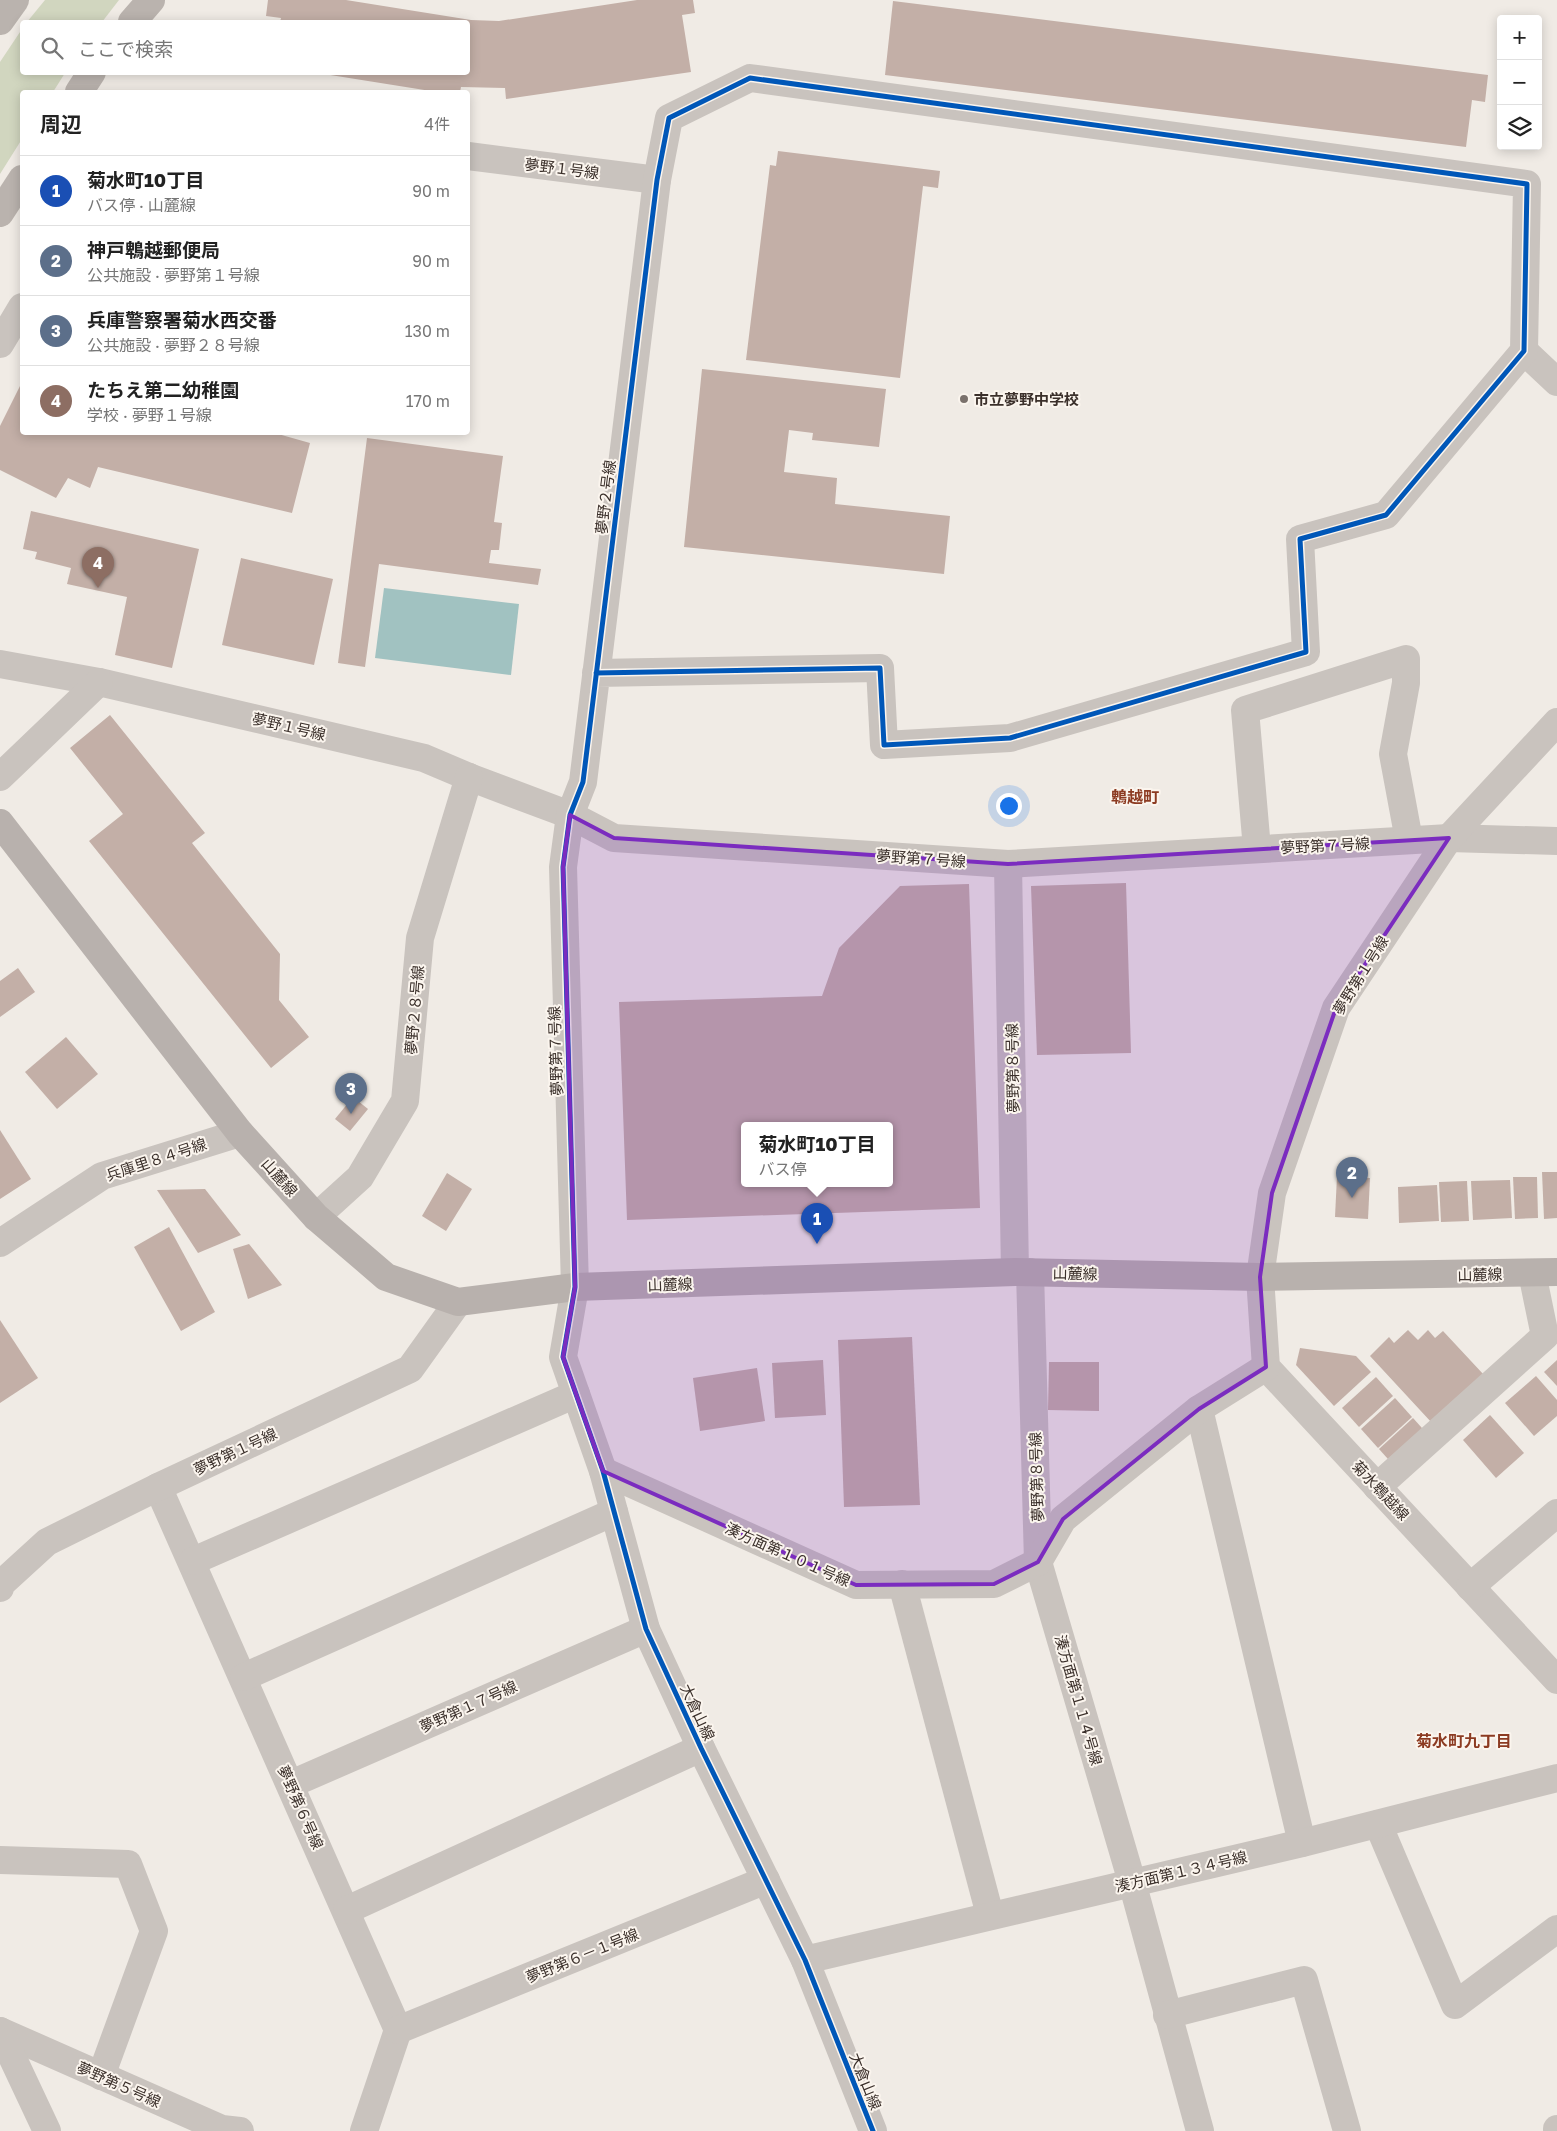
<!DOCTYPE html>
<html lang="ja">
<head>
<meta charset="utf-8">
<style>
	:root { --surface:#fff; --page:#f2f2f2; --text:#222; --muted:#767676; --line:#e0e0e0; --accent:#ea580c }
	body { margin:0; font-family:"Golos Text","Noto Sans JP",sans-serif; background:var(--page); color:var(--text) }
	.controls { position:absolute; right:15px; top:15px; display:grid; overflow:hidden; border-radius:5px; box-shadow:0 2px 12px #0003 }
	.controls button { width:45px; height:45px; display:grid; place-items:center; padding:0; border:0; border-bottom:1px solid var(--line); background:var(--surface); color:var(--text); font:25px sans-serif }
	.you { position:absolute; left:1008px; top:805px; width:18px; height:18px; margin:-12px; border:4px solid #fff; border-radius:50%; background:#1a73e8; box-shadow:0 0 0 8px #1a73e833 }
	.badge { display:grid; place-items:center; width:32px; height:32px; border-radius:50%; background:var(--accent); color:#fff; font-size:16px; font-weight:700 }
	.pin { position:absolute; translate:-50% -41px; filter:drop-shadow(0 1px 2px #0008) }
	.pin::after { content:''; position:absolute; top:26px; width:18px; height:15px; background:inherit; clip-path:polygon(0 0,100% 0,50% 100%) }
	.popup { position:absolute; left:741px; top:1122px; width:152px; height:65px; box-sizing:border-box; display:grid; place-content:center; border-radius:5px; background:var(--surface); filter:drop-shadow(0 1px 4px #0005); font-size:16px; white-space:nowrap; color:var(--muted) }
	.popup b { font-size:19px; color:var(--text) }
	.popup::after { content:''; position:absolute; left:50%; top:100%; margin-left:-10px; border:10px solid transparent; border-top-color:var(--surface) }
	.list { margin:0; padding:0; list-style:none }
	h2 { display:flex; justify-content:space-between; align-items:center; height:65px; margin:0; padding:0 20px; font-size:21px }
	h2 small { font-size:16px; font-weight:400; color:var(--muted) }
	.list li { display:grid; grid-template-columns:32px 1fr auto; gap:15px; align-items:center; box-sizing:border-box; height:70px; padding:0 20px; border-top:1px solid var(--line) }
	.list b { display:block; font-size:19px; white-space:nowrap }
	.list p { margin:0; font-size:16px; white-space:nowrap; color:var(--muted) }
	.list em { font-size:16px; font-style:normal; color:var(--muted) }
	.icon { flex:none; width:28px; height:28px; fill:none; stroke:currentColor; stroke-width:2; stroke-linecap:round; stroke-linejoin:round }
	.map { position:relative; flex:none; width:1557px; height:2131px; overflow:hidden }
	.search { position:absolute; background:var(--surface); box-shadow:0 2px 12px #0003; left:20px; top:20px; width:450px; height:55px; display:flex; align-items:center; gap:12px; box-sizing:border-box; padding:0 18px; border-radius:5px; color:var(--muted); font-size:19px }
	.panel { position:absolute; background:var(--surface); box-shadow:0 2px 12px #0003; left:20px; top:90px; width:450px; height:345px; border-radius:5px }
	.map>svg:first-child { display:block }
	.green { fill:#d1d6bf }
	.water { fill:#a1c2c1 }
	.building { fill:#c3afa7; fill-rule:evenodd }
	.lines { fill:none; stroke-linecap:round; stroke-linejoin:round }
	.street { stroke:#c9c3be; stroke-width:28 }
	.secondary { stroke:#bab3ae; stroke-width:28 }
	.primary { stroke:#b8b1ad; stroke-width:28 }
	.cycleway-casing { stroke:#fbf5ee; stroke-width:8 }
	.cycleway { stroke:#0057b8; stroke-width:5 }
	.marked { fill:#7b2cbf; fill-opacity:0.2; stroke:#7b2cbf; stroke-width:4; stroke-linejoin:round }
	.poi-dot { fill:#7a716c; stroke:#fbf5ee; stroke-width:2 }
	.labels { text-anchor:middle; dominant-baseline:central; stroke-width:4; stroke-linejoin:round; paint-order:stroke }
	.street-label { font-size:15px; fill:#3b302b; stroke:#fbf5ee }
	.poi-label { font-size:15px; font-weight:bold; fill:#3b302b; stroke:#fbf5ee; text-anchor:start }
	.neighbourhood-label { font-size:16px; font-weight:bold; fill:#8c3b22; stroke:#fbf5ee }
</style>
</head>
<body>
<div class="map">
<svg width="1557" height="2131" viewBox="0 0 1557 2131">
	<rect width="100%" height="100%" fill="#f0ebe5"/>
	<g class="green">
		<polygon points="45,0 119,0 102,22 27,22"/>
		<polygon points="22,29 22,72 65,73 53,92 22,92 22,139 0,174 0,62"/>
	</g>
	<polygon class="water" points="384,588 519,604 511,675 375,658"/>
	<g class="building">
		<polygon points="268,0 346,0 471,20 499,21 637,0 693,0 695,13 682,15 691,72 506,99 505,88 461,87 460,92 437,92 324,74 468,72 468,22 280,22 281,18 266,16"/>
		<polygon points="893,1 1488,75 1485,102 1472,100 1466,147 885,75"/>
		<polygon points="778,151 940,171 938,188 923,186 900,378 746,360 770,165 776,166"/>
		<polygon points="702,369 886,389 879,447 812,440 813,433 789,430 784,472 837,478 835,504 950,516 944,574 684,547"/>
		<polygon points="22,382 22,432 271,432 310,443 292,513 98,467 90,488 68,478 56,498 0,470 0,426"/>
		<polygon points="367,438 503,456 494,522 502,523 499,550 491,550 489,563 541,569 538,585 379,564 365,667 338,663"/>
		<polygon points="31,511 199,549 172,668 115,655 127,597 67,584 71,568 35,559 37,552 23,549"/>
		<polygon points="241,558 333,579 314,665 222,645"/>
		<polygon points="110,715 205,833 192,843 280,954 279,1000 309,1037 271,1068 89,841 123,814 70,748"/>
		<polygon points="1126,883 1131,1053 1037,1055 1031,886"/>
		<path d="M969,884L980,1208L627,1220L619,1002L822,996L839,948L900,886ZM744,1125H890V1183H744Z"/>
		<polygon points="18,968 35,992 0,1017 0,981"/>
		<polygon points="66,1037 98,1074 57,1109 25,1072"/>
		<polygon points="353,1097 368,1109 350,1131 335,1119"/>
		<polygon points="0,1130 31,1179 0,1199"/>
		<polygon points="1542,1172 1557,1172 1557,1218 1544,1219"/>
		<polygon points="447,1173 472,1189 446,1231 422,1216"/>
		<polygon points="1337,1176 1370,1178 1368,1219 1335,1217"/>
		<polygon points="1513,1177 1537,1177 1538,1218 1515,1219"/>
		<polygon points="1510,1180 1512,1218 1473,1220 1471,1181"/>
		<polygon points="1467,1181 1469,1221 1441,1222 1439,1182"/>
		<polygon points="1437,1185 1439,1221 1399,1223 1398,1187"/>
		<polygon points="205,1189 241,1235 198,1253 157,1190"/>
		<polygon points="169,1227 215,1312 181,1331 134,1247"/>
		<polygon points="249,1244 282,1285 248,1299 233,1249"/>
		<polygon points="0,1320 38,1378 0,1403"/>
		<polygon points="1408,1330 1418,1340 1428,1330 1435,1338 1443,1331 1484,1375 1432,1423 1370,1356 1389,1337 1394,1343"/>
		<polygon points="912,1337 920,1505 844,1507 838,1340"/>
		<polygon points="1300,1348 1356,1356 1371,1372 1334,1406 1296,1365"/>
		<polygon points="823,1360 826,1415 775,1418 772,1363"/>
		<polygon points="1557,1360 1557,1386 1544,1372"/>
		<polygon points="1049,1362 1099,1362 1099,1411 1048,1410"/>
		<polygon points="757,1368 765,1421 700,1431 693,1378"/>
		<polygon points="1536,1376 1557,1400 1557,1416 1534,1436 1505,1403"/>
		<polygon points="1376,1377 1393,1396 1359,1427 1342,1408"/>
		<polygon points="1395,1398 1412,1417 1378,1448 1361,1429"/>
		<polygon points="1490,1415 1524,1453 1496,1478 1463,1440"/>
		<polygon points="1413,1418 1430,1437 1396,1468 1379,1449"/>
	</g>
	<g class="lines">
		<g class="street">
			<polyline points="468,156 657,180"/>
			<polyline points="0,344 22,307"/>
			<polyline points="1524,351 1557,382"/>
			<polyline points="0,664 99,682 424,758 469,777 570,815 614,838 1008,864 1449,838 1557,841"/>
			<polyline points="596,673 880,668 884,745 1010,738 1306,652 1300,539 1386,515 1524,351 1527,184 750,78 669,118 657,180 583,782 570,815 563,867 575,1287 563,1357 603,1471 646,1629 701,1748 805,1960 873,2131"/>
			<polyline points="1557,722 1449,838 1336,1008 1272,1193 1260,1277 1266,1367 1557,1680"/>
			<polyline points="0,777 99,682"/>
			<polyline points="1257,849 1245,710 1406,659 1406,683 1393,754 1409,840"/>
			<polyline points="1008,864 1015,1272"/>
			<polyline points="316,1217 360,1177 405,1101 420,938 469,777"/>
			<polyline points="0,1243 102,1176 240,1133"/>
			<polyline points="1030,1272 1038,1562 1132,1882 1200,2131"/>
			<polyline points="1199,1409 1302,1843"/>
			<polyline points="603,1471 856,1585 994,1584 1038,1562"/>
			<polyline points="158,1487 398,2030 364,2131"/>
			<polyline points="1377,1487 1545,1336 1532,1273"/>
			<polyline points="193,1561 576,1394"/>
			<polyline points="1038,1562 1063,1519 1199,1409 1266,1367"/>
			<polyline points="902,1584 990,1915"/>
			<polyline points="1470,1587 1557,1513"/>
			<polyline points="0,1588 1,1584 47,1542 158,1487 410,1369 458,1302"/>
			<polyline points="244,1677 614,1512"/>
			<polyline points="291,1784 646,1629"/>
			<polyline points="1378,1824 1455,2005 1557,1929"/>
			<polyline points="0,1860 128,1864 154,1931 101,2076"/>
			<polyline points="347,1910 701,1748"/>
			<polyline points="805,1960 1302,1843 1557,1778"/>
			<polyline points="1167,2015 1304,1980 1347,2131"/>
			<polyline points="398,2030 766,1880"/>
			<polyline points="0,2031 222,2129 240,2131"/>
			<polyline points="0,2031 47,2131"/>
			<polyline points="1557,2131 1557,2129"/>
		</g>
		<g class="secondary">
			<polyline points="0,21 15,0"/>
			<polyline points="132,22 151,0"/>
			<polyline points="79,92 92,72"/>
			<polyline points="0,213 22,179"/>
		</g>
		<polyline class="primary" points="0,823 240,1133 316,1217 386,1277 458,1302 575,1287 1015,1272 1260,1277 1557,1272"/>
		<defs>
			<polyline id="cycleway" points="596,673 880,668 884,745 1010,738 1306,652 1300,539 1386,515 1524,351 1527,184 750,78 669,118 657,180 583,782 570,815 563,867 575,1287 563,1357 603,1471 646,1629 701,1748 805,1960 873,2131"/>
		</defs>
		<use href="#cycleway" class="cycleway-casing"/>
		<use href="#cycleway" class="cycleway"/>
	</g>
	<path class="marked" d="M570,815L614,838L1008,864L1449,838L1336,1008L1272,1193L1260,1277L1266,1367L1199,1409L1063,1519L1038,1562L994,1584L856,1585L603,1471L563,1357L575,1287L563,867Z"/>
	<circle class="poi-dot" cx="964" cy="399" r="5"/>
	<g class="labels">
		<g class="street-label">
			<text transform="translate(562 168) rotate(7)">夢野１号線</text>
			<text transform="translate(605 497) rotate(-83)">夢野２号線</text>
			<text transform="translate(289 726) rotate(13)">夢野１号線</text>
			<text transform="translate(1325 845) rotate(-3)">夢野第７号線</text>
			<text transform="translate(921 858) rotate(4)">夢野第７号線</text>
			<text transform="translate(1360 975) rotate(-58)">夢野第１号線</text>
			<text transform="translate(414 1010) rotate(-85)">夢野２８号線</text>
			<text transform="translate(555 1051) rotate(-92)">夢野第７号線</text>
			<text transform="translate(1012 1068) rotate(-91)">夢野第８号線</text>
			<text transform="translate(156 1159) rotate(-18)">兵庫里８４号線</text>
			<text transform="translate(280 1177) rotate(48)">山麓線</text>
			<text transform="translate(1075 1273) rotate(1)">山麓線</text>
			<text transform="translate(1480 1274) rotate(-1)">山麓線</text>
			<text transform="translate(670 1284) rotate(-2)">山麓線</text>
			<text transform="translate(235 1451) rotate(-25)">夢野第１号線</text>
			<text transform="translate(1036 1477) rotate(-92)">夢野第８号線</text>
			<text transform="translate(1381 1490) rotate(47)">菊水鵯越線</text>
			<text transform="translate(788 1554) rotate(24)">湊方面第１０１号線</text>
			<text transform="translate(1079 1700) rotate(74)">湊方面第１１４号線</text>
			<text transform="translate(468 1706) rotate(-24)">夢野第１７号線</text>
			<text transform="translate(698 1712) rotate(65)">大倉山線</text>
			<text transform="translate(301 1807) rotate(66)">夢野第６号線</text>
			<text transform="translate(1181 1871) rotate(-13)">湊方面第１３４号線</text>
			<text transform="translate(582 1955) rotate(-22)">夢野第６－１号線</text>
			<text transform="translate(866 2081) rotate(68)">大倉山線</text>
			<text transform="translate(119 2084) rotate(24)">夢野第５号線</text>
		</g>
		<g class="poi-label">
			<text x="974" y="399">市立夢野中学校</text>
		</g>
		<g class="neighbourhood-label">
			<text x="1135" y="797">鵯越町</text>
			<text x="1464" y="1741">菊水町九丁目</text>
		</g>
	</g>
</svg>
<div class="controls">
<button>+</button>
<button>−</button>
<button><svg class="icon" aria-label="layers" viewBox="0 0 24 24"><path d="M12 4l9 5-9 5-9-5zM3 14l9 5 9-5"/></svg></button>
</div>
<div class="you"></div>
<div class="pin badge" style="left:817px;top:1244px;background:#1a4fb4">1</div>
<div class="popup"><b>菊水町10丁目</b>バス停</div>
<div class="pin badge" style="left:1352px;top:1198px;background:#5c6f8a">2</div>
<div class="pin badge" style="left:351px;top:1114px;background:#5c6f8a">3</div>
<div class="pin badge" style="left:98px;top:588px;background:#8d6e63">4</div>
<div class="search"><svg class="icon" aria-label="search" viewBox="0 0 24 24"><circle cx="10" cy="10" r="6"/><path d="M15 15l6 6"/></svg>ここで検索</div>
<section class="panel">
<h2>周辺<small>4件</small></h2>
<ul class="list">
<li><span class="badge" style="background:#1a4fb4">1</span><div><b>菊水町10丁目</b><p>バス停 · 山麓線</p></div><em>90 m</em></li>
<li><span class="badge" style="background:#5c6f8a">2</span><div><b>神戸鵯越郵便局</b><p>公共施設 · 夢野第１号線</p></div><em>90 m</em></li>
<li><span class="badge" style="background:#5c6f8a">3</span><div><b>兵庫警察署菊水西交番</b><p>公共施設 · 夢野２８号線</p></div><em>130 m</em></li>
<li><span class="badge" style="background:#8d6e63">4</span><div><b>たちえ第二幼稚園</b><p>学校 · 夢野１号線</p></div><em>170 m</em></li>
</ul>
</section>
</div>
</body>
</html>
